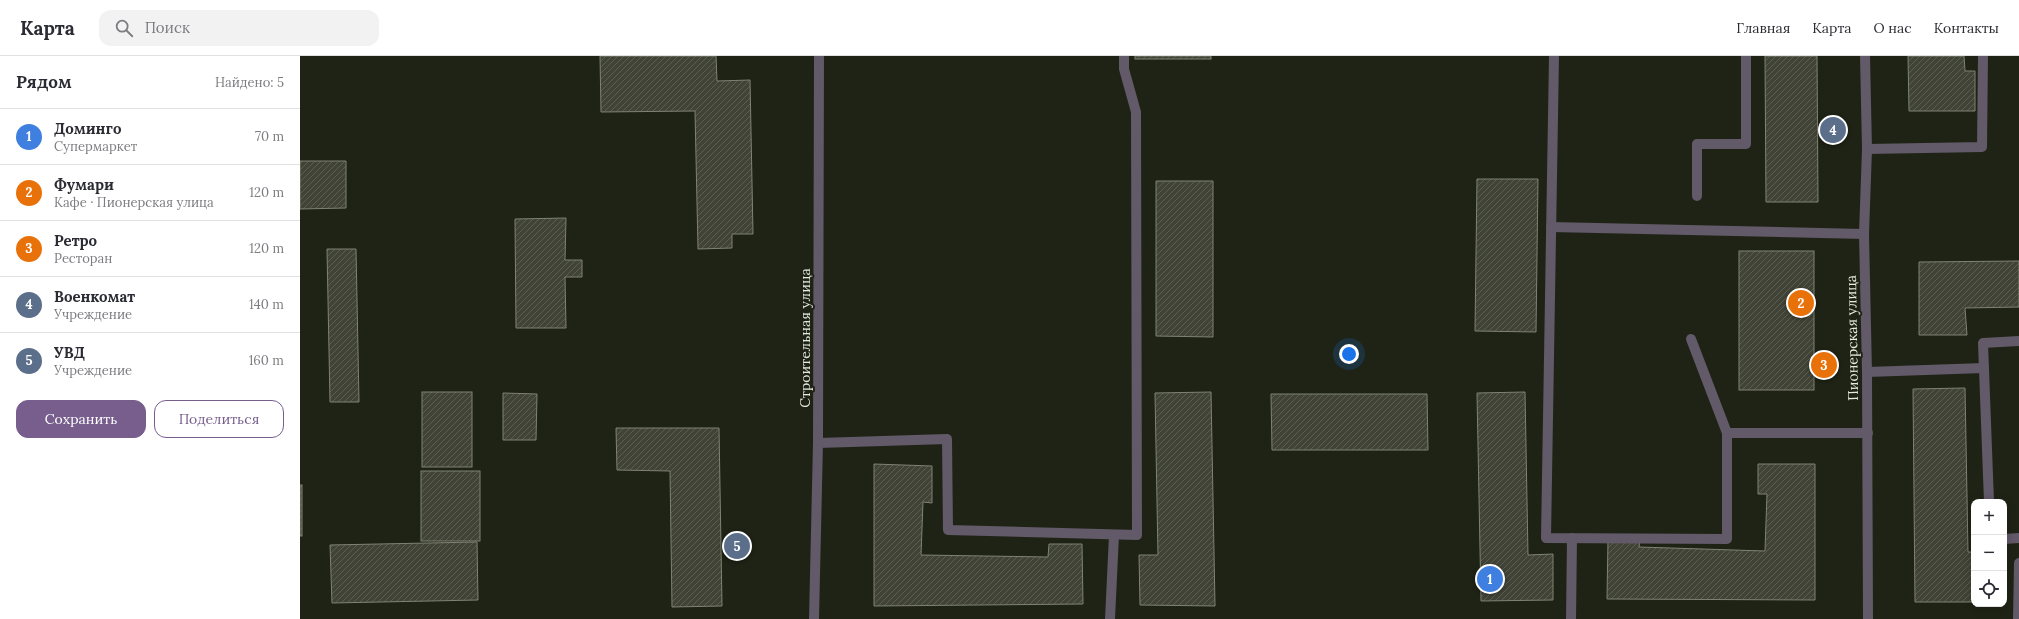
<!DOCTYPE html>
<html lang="ru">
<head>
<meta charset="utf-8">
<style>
	:root { --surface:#fff; --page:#f2f2f3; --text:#2b2b33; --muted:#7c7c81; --line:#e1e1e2; --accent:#775e8d }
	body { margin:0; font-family:Lora,serif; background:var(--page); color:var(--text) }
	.controls { position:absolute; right:12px; bottom:12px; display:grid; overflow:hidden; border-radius:8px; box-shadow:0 2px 10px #0003 }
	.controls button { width:36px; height:36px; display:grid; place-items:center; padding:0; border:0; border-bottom:1px solid var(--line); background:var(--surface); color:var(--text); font:20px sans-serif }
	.you { position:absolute; left:1049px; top:298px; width:14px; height:14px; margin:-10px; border:3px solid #fff; border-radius:50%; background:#1a73e8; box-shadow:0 0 0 6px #1a73e833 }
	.badge { display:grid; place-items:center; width:26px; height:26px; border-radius:50%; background:var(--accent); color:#fff; font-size:13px; font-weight:700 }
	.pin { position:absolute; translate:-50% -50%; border:2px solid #fff; box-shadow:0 1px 4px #0006 }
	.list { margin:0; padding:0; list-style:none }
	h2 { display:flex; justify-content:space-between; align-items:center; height:52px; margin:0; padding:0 16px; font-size:17px }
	h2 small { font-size:13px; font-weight:400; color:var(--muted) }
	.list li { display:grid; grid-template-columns:26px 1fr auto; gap:12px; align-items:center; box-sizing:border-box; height:56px; padding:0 16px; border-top:1px solid var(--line) }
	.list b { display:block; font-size:15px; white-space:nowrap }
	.list p { margin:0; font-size:13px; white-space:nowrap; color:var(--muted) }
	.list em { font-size:13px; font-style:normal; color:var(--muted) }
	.actions { display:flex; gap:8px; padding:12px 16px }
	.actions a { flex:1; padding:9px 0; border:1px solid var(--accent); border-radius:12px; text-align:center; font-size:14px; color:var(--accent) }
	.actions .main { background:var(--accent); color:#fff }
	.icon { flex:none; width:22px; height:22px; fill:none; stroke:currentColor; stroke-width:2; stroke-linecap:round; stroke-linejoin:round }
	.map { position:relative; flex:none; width:1719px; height:563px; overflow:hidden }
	header { display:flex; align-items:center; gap:24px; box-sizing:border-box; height:56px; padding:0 20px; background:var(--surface); border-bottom:1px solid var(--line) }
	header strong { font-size:19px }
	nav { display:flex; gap:22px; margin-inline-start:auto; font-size:14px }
	.search { width:280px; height:36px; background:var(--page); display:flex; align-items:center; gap:10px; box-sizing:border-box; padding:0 14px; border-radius:12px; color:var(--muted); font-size:15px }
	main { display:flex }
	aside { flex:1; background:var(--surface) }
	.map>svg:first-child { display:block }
	.building { fill:url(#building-hatch); stroke:#7f8373 }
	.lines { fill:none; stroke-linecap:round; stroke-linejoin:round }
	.service { stroke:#625969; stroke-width:10 }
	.minor { stroke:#625969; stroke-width:10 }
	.labels { text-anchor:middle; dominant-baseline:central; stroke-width:4; stroke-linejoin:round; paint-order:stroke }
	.street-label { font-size:14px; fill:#e7eae1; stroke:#1f2315 }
</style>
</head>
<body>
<header>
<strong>Карта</strong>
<div class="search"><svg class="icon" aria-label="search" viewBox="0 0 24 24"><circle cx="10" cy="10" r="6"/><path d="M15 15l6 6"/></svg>Поиск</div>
<nav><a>Главная</a><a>Карта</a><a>О нас</a><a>Контакты</a></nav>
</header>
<main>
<aside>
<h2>Рядом<small>Найдено: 5</small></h2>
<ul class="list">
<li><span class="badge" style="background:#3f7fe0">1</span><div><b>Доминго</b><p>Супермаркет</p></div><em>70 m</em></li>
<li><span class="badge" style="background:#e8710a">2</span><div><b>Фумари</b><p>Кафе · Пионерская улица</p></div><em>120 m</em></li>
<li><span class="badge" style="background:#e8710a">3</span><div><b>Ретро</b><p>Ресторан</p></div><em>120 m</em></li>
<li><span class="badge" style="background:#5c6f8a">4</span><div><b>Военкомат</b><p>Учреждение</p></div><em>140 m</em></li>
<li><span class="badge" style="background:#5c6f8a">5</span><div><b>УВД</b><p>Учреждение</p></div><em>160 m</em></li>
</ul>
<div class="actions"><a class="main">Сохранить</a><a>Поделиться</a></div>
</aside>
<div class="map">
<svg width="1719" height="563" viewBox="0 0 1719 563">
	<defs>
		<pattern id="building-hatch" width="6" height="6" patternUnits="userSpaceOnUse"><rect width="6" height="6" fill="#404335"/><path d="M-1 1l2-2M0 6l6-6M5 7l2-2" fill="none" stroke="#5c5e52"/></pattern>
	</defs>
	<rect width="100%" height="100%" fill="#1f2315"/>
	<g class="building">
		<polygon points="300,0 416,0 417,25 450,24 453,178 432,178 432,192 398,193 395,55 301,56"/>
		<rect x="835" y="0" width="76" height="3"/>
		<polygon points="1465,0 1517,0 1518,146 1466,146"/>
		<polygon points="1608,0 1664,0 1665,15 1675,15 1675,55 1609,55"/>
		<polygon points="0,105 46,105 46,152 0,153"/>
		<polygon points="1177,123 1238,123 1236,276 1175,275"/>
		<polygon points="856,125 913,125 913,281 856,280"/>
		<polygon points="266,162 265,204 282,204 282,221 265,221 266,272 216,272 215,163"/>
		<polygon points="27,193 56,193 59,346 30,346"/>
		<rect x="1439" y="195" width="75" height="139"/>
		<polygon points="1719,205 1719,251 1665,252 1667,279 1619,279 1619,206"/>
		<polygon points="1665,332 1668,496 1674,496 1674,546 1615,546 1613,333"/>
		<rect x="122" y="336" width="50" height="75"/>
		<polygon points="911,336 915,550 840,549 839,499 858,499 855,337"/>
		<polygon points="1225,336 1228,499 1253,498 1253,544 1181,545 1177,337"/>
		<polygon points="203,337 237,338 236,384 203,384"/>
		<polygon points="971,338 1127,338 1128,394 972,394"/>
		<polygon points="316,372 419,372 422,550 372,551 370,415 317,414"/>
		<polygon points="574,408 632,410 632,447 623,446 621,499 748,501 749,488 782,488 783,548 574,550"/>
		<polygon points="1458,408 1515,408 1515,544 1307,543 1308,483 1340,483 1339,491 1465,495 1467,438 1458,438"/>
		<rect x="121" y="415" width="59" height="70"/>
		<rect x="0" y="429" width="2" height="51"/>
		<polygon points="177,486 178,544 32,547 30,489"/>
	</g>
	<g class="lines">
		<g class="service">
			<polyline points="1254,0 1246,482 1427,483 1427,377 1568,377"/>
			<polyline points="1567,93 1682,91 1683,0"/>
			<polyline points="1397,140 1397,88 1446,88 1446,0"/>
			<polyline points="1251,171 1564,178"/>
			<polyline points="1391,283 1427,377"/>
			<polyline points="1567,316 1684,312"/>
			<polyline points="518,387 647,383 648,474 837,479 836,56 824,13 824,0"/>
			<polyline points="1689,446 1683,287 1719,285"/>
			<polyline points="1704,483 1719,482"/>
			<polyline points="810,563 814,479"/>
			<polyline points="1271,563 1272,482"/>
			<polyline points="1718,563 1719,507"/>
		</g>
		<g class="minor">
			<polyline points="1565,0 1567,93 1564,178 1567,316 1568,563"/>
			<polyline points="514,563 518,387 519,0"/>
		</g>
	</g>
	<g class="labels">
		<g class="street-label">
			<text transform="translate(505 282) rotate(-90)">Строительная улица</text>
			<text transform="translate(1552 282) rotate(-91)">Пионерская улица</text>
		</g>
	</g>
</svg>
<div class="controls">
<button>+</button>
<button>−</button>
<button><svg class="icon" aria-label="locate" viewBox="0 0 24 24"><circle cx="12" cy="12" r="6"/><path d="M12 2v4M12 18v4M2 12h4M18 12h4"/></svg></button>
</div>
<div class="you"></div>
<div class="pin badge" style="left:1190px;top:523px;background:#3f7fe0">1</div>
<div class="pin badge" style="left:1501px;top:247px;background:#e8710a">2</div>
<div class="pin badge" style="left:1524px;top:309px;background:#e8710a">3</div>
<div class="pin badge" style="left:1533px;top:74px;background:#5c6f8a">4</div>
<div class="pin badge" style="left:437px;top:490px;background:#5c6f8a">5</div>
</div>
</main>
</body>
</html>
